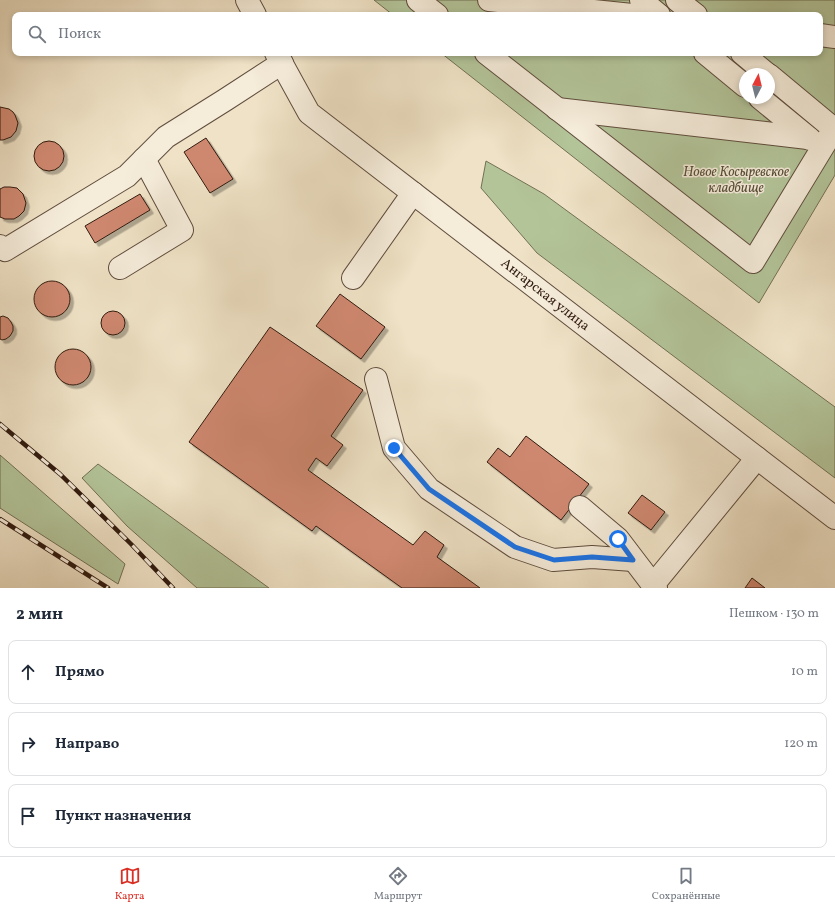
<!DOCTYPE html>
<html lang="ru">
<head>
<meta charset="utf-8">
<style>
	:root { --surface:#fff; --page:#f2f2f3; --text:#1f2937; --muted:#747a83; --line:#e0e1e3; --accent:#d93025 }
	body { margin:0; font-family:Vollkorn,serif; background:var(--page); color:var(--text) }
	.compass { position:absolute; left:739px; top:68px; width:36px; height:36px; border-radius:50%; background:var(--surface); box-shadow:0 2px 6px #0003; rotate:7deg }
	.stop { position:absolute; width:12px; height:12px; margin:-9px; border:3px solid #1a73e8; border-radius:50%; background:#fff }
	.stop.end { background:#1a73e8; border-color:#fff; box-shadow:0 1px 4px #0008 }
	.list { margin:0; padding:0; list-style:none }
	h2 { display:flex; justify-content:space-between; align-items:center; height:52px; margin:0; padding:0 16px; font-size:17px }
	h2 small { font-size:13px; font-weight:400; color:var(--muted) }
	.list li { display:grid; grid-template-columns:26px 1fr auto; gap:12px; align-items:center; box-sizing:border-box; height:64px; margin:0 8px 8px; padding:0 8px; border:1px solid var(--line); border-radius:8px }
	.list b { display:block; font-size:15px; white-space:nowrap }
	.list em { font-size:13px; font-style:normal; color:var(--muted) }
	.icon { flex:none; width:22px; height:22px; fill:none; stroke:currentColor; stroke-width:2; stroke-linecap:round; stroke-linejoin:round }
	.map { position:relative; flex:none; width:835px; height:588px; overflow:hidden }
	.search { position:absolute; background:var(--surface); box-shadow:0 2px 6px #0003; left:12px; right:12px; top:12px; height:44px; display:flex; align-items:center; gap:10px; box-sizing:border-box; padding:0 14px; border-radius:8px; color:var(--muted); font-size:15px }
	.sheet { height:268px; background:var(--surface) }
	nav { display:flex; justify-content:space-around; align-items:center; box-sizing:border-box; height:56px; border-top:1px solid var(--line); background:var(--surface); font-size:11px; color:var(--muted) }
	nav a { display:grid; justify-items:center; gap:2px }
	nav .on { color:var(--accent) }
	.map>svg:first-child { display:block }
	.green { fill:#b3c499; stroke:#727054; fill-rule:evenodd }
	.building { fill:#cf886f; stroke:#311b10; filter:url(#shadow) }
	.lines { fill:none; stroke-linecap:round; stroke-linejoin:round }
	.minor-casing { stroke:#604d3e; stroke-width:24 }
	.minor { stroke:#f5ecda; stroke-width:22 }
	.rail-casing { stroke:#311b10; stroke-width:4.5 }
	.rail { stroke:#f5ecda; stroke-width:3; stroke-dasharray:9; stroke-linecap:butt }
	.route { stroke:#1a73e8; stroke-width:5 }
	.labels { text-anchor:middle; dominant-baseline:central; stroke-width:3; stroke-linejoin:round; paint-order:stroke }
	.park-label { font-size:14px; font-style:italic; fill:#584e39; stroke:#f5ecda }
	.street-label { font-size:14px; fill:#311b10; stroke:#f5ecda }
</style>
</head>
<body>
<div class="map">
<svg width="835" height="588" viewBox="0 0 835 588">
	<defs>
		<filter id="shadow"><feDropShadow dx="3.5" dy="3.5" stdDeviation="0" flood-color="#0004"/></filter>
	</defs>
	<rect width="100%" height="100%" fill="#efe2c6"/>
	<filter id="stains"><feTurbulence type="fractalNoise" baseFrequency=".005" numOctaves="4"/><feColorMatrix values="0 0 0 0 .2 0 0 0 0 .09 0 0 0 0 .02 0 0 0 .5 -.17"/></filter>
	<radialGradient id="worn" r=".72"><stop offset=".6" stop-color="#630" stop-opacity="0"/><stop offset="1" stop-color="#630" stop-opacity=".3"/></radialGradient>
	<g class="green">
		<path d="M374,0H835V175L759,303L441,53H820V15H393ZM745,74H769V98H745Z"/>
		<polygon points="486,161 544,194 835,407 835,478 537,253 481,188"/>
		<polygon points="0,455 125,564 118,584 0,508"/>
		<polygon points="98,464 269,588 197,588 127,526 82,478"/>
	</g>
	<g class="building">
		<polygon points="0,107 9,109 13,112 15,115 18,123 16,131 11,137 3,140 0,140"/>
		<polygon points="206,138 233,179 210,193 184,152"/>
		<circle cx="49" cy="156" r="15"/>
		<polygon points="4,187 10,187 17,188 23,194 26,203 24,211 19,216 14,219 5,219 0,217 0,189"/>
		<polygon points="140,194 150,210 95,243 85,226"/>
		<circle cx="52" cy="299" r="18"/>
		<polygon points="340,294 385,327 361,359 316,326"/>
		<circle cx="113" cy="323" r="12"/>
		<polygon points="3,316 8,318 11,322 13,326 13,331 10,336 6,339 2,340 0,339 0,317"/>
		<polygon points="270,327 363,390 331,436 343,445 327,466 316,458 308,470 413,545 425,531 444,545 437,557 480,588 402,588 316,526 312,531 189,442"/>
		<circle cx="73" cy="367" r="18"/>
		<polygon points="526,436 589,484 561,520 487,462 498,448 510,457"/>
		<polygon points="642,495 665,512 651,530 628,513"/>
		<polygon points="752,578 765,588 745,588"/>
	</g>
	<g class="lines">
		<defs>
			<g id="minor">
				<polyline points="247,0 255,15"/>
				<polyline points="418,0 437,15"/>
				<polyline points="489,0 632,15"/>
				<polyline points="641,0 659,15"/>
				<polyline points="677,0 696,15"/>
				<polyline points="820,35 835,37"/>
				<polyline points="276,53 309,113 835,518"/>
				<polyline points="486,53 753,262 835,127"/>
				<polyline points="705,53 745,86"/>
				<polyline points="742,53 767,74"/>
				<polyline points="769,75 834,129"/>
				<polyline points="760,98 810,139"/>
				<polyline points="557,109 808,138"/>
				<polyline points="0,246 5,250 127,176 166,137 225,100 282,63"/>
				<polyline points="120,268 182,230 144,159"/>
				<polyline points="353,278 413,193"/>
				<polyline points="376,379 394,448 429,489 515,547 553,560 592,557 633,560"/>
				<polyline points="580,507 618,539 653,585"/>
				<polyline points="656,588 653,585 757,458"/>
			</g>
		</defs>
		<use href="#minor" class="minor-casing"/>
		<use href="#minor" class="minor"/>
		<defs>
			<g id="rail">
				<polyline points="0,424 60,474 131,544 173,588"/>
				<polyline points="0,519 108,588"/>
			</g>
		</defs>
		<use href="#rail" class="rail-casing"/>
		<use href="#rail" class="rail"/>
	</g>
	<g class="lines">
		<polyline class="route" points="394,448 429,489 515,547 554,560 592,557 633,560 618,539"/>
	</g>
	<g class="labels">
		<g class="park-label">
			<text x="736" y="172">Новое Косыревское<tspan x="736" dy="16">кладбище</tspan></text>
		</g>
		<g class="street-label">
			<text transform="translate(545 295) rotate(38)">Ангарская улица</text>
		</g>
	</g>
	<rect width="100%" height="100%" filter="url(#stains)"/>
	<rect width="100%" height="100%" fill="url(#worn)"/>
</svg>
<svg class="compass" viewBox="-18 -18 36 36"><path d="M0-13l5 13h-10z" fill="#e53935"/><path d="M0 13l5-13h-10z" fill="#747a83"/></svg>
<div class="stop" style="left:618px;top:539px"></div>
<div class="stop end" style="left:394px;top:448px"></div>
<div class="search"><svg class="icon" aria-label="search" viewBox="0 0 24 24"><circle cx="10" cy="10" r="6"/><path d="M15 15l6 6"/></svg>Поиск</div>
</div>
<section class="sheet">
<h2>2 мин<small>Пешком · 130 m</small></h2>
<ul class="list">
<li><svg class="icon" aria-label="ahead" viewBox="0 0 24 24"><path d="M12 20V5M6 11l6-6 6 6"/></svg><div><b>Прямо</b></div><em>10 m</em></li>
<li><svg class="icon" aria-label="right" viewBox="0 0 24 24"><path d="M7 20v-9h11M14 6l5 5-5 5"/></svg><div><b>Направо</b></div><em>120 m</em></li>
<li><svg class="icon" aria-label="arrive" viewBox="0 0 24 24"><path d="M6 21V4h12l-3 4 3 4H6"/></svg><div><b>Пункт назначения</b></div></li>
</ul>
</section>
<nav>
<a class="on"><svg class="icon" aria-label="map" viewBox="0 0 24 24"><path d="M3 6l6-2 6 2 6-2v14l-6 2-6-2-6 2zM9 4v14M15 6v14"/></svg>Карта</a>
<a><svg class="icon" aria-label="directions" viewBox="0 0 24 24"><path d="M12 3l9 9-9 9-9-9zM9 14v-3h6M13 9l2 2-2 2"/></svg>Маршрут</a>
<a><svg class="icon" aria-label="saved" viewBox="0 0 24 24"><path d="M7 4h10v16l-5-4-5 4z"/></svg>Сохранённые</a>
</nav>
</body>
</html>
